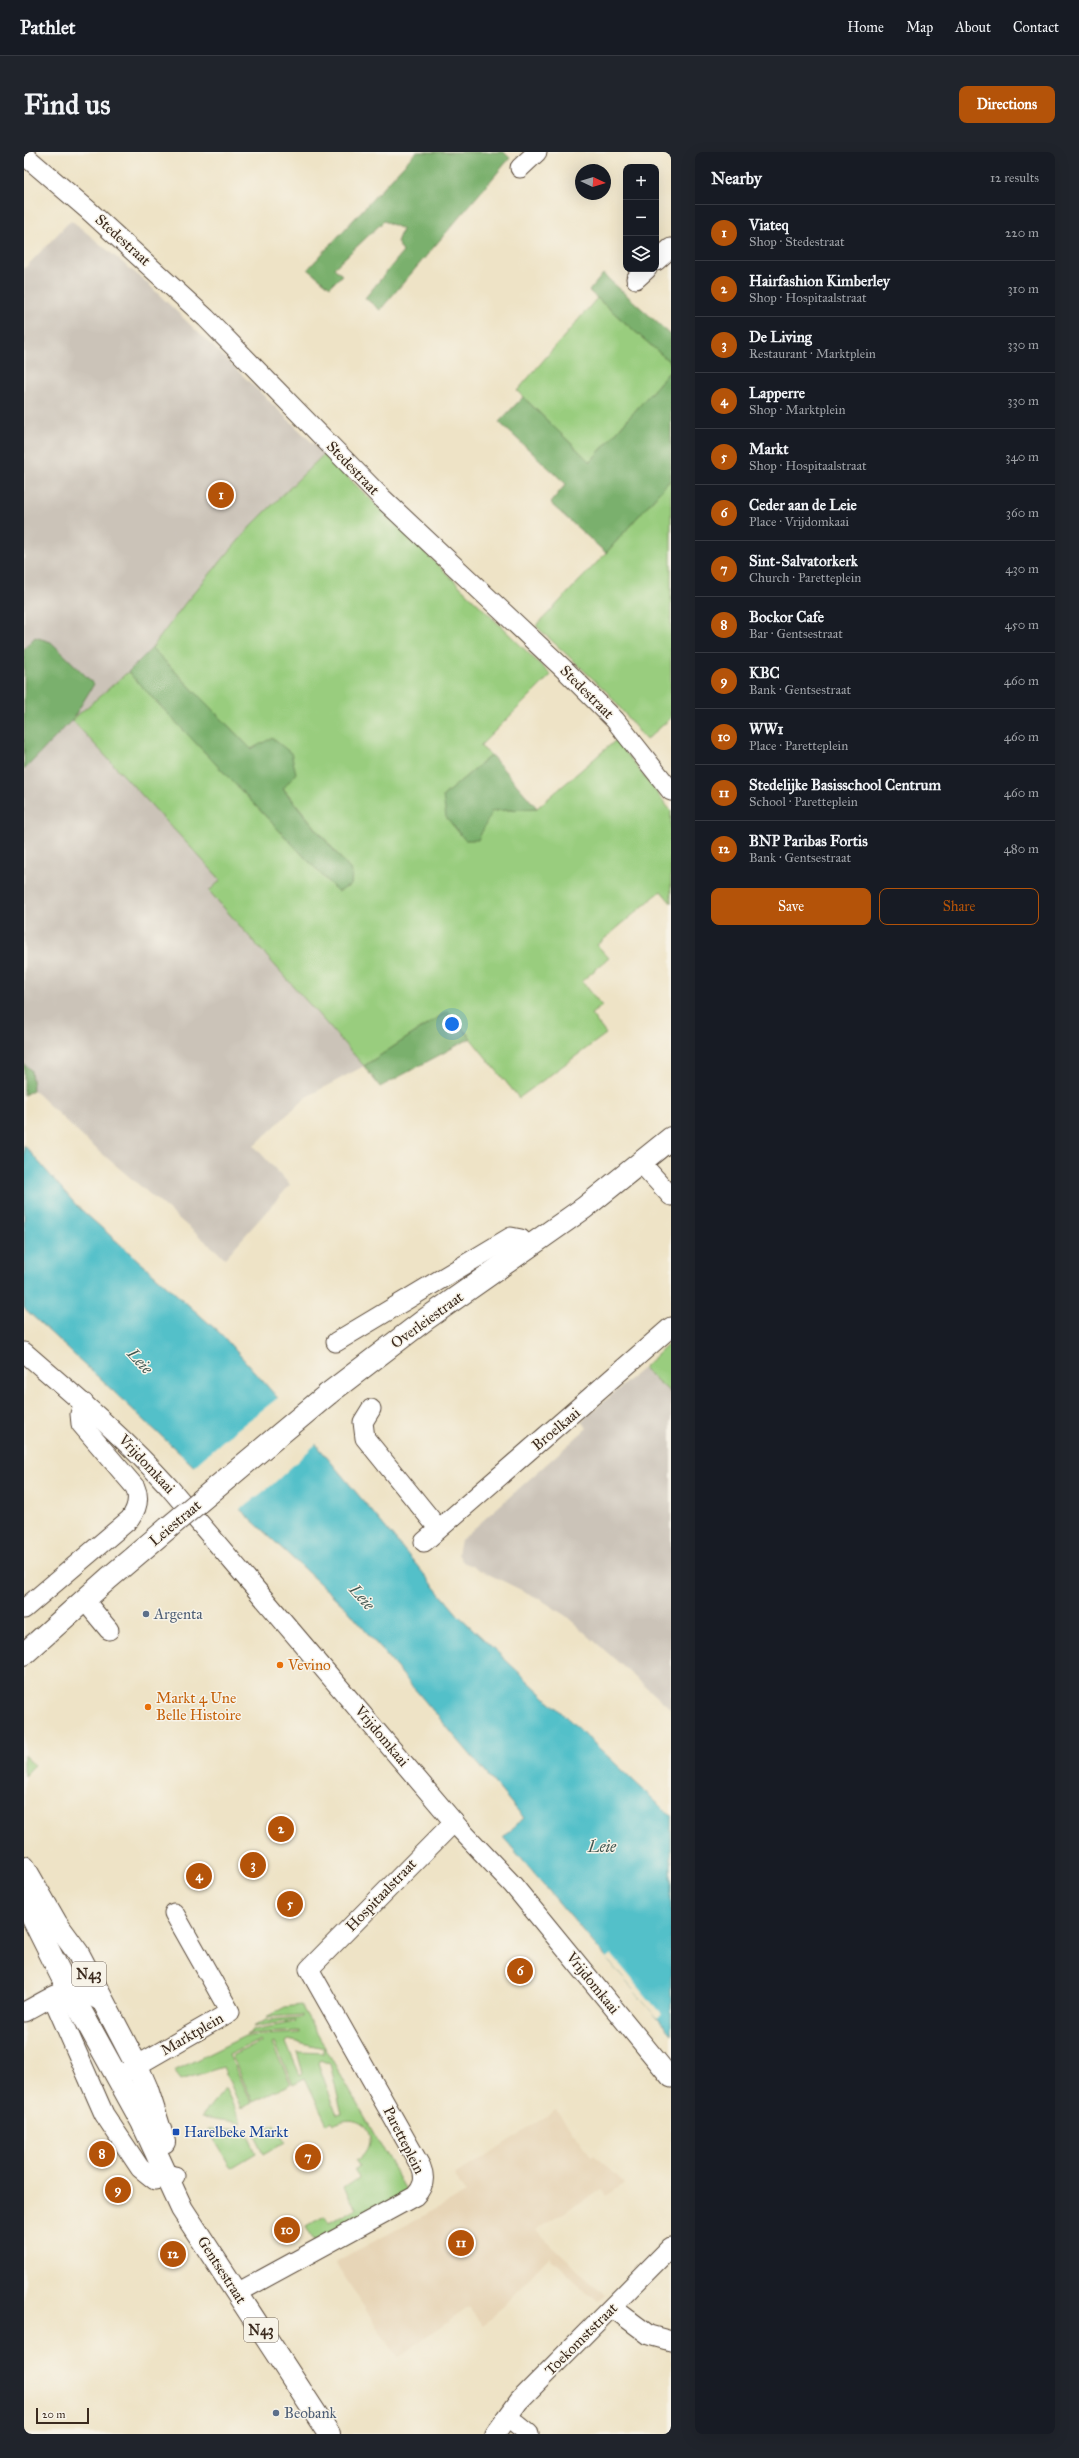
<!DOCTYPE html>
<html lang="en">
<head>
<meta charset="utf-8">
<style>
	:root { --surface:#171b24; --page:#20242c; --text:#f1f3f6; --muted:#9ea1a6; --line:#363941; --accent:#b45309 }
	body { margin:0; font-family:"IM FELL Great Primer",serif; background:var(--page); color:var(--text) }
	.controls { position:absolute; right:12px; top:12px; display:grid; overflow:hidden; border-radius:8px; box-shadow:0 4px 16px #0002 }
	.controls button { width:36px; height:36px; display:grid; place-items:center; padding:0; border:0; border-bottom:1px solid var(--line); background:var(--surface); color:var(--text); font:20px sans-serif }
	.compass { position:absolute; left:551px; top:12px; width:36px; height:36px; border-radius:50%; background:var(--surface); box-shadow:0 4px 16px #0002; rotate:94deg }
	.scale { position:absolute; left:12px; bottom:10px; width:53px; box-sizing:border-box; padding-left:4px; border:2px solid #3b2a1e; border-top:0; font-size:11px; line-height:14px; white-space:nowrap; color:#3b2a1e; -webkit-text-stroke:3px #f7f3e8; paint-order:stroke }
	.you { position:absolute; left:428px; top:872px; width:14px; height:14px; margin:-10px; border:3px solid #fff; border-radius:50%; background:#1a73e8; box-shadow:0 0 0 6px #1a73e833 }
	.badge { display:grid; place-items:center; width:26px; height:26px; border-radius:50%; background:var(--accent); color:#fff; font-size:13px; font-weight:700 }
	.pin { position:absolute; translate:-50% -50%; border:2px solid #fff; box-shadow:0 1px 4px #0006 }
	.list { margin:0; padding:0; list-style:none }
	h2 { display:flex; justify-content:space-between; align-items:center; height:52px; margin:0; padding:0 16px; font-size:17px }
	h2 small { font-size:13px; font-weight:400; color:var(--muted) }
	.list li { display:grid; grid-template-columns:26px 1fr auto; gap:12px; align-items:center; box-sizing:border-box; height:56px; padding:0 16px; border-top:1px solid var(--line) }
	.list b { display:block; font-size:15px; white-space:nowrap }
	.list p { margin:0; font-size:13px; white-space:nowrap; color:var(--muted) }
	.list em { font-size:13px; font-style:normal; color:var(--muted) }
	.actions { display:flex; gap:8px; padding:12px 16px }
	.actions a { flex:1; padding:9px 0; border:1px solid var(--accent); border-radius:8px; text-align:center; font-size:14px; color:var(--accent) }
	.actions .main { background:var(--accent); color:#fff }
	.icon { flex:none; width:22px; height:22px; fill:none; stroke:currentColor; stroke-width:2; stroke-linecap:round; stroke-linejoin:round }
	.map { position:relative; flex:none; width:647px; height:2282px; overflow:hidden; border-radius:8px }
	header { display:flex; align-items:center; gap:24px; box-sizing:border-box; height:56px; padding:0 20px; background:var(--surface); border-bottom:1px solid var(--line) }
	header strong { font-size:19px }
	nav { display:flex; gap:22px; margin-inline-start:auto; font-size:14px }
	.intro { display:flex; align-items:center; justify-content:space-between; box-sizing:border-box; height:96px; padding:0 24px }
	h1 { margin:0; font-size:28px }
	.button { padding:10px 18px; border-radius:8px; background:var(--accent); color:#fff; font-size:14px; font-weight:700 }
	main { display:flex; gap:24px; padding:0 24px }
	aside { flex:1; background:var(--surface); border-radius:8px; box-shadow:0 4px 16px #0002 }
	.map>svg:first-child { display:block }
	.built { fill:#e7d5b7 }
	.industrial { fill:#cbc3b8 }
	.green { fill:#99cd7e; stroke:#6a7c4e; fill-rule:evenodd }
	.forest { fill:#7ab06d; stroke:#5a6d46 }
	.water { fill:#53c0c9; stroke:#477574 }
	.pier { fill:#eee3c6 }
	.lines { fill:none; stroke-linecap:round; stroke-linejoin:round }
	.minor-casing { stroke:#564637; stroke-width:21 }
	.secondary-casing { stroke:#564637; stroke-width:24 }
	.primary-casing { stroke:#564637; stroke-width:24 }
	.minor { stroke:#fff; stroke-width:19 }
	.secondary { stroke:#fff; stroke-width:22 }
	.primary { stroke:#fff; stroke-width:22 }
	.secondary-bridge-casing { stroke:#564637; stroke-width:24; stroke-linecap:butt }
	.secondary-bridge { stroke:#fff; stroke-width:22 }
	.service-dot { fill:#5c6f8a; stroke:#f7f3e8; stroke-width:1.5 }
	.food-dot { fill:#e8710a; stroke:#f7f3e8; stroke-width:1.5 }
	.transit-dot { fill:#1a4fb4; stroke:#f7f3e8; stroke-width:1.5 }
	.labels { text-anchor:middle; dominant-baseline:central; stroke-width:3; stroke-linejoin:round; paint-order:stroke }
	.shield { fill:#f7f3e8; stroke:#73665b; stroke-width:1 }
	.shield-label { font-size:14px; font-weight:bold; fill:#3b2a1e }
	.street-label { font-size:15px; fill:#3b2a1e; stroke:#f7f3e8 }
	.service-label { font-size:15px; fill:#4e5e75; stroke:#f7f3e8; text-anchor:start }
	.food-label { font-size:15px; fill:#c56008; stroke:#f7f3e8; text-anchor:start }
	.transit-label { font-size:15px; fill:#164399; stroke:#f7f3e8; text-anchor:start }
	.water-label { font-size:16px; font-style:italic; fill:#425751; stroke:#f7f3e8 }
</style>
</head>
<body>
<header>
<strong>Pathlet</strong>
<nav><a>Home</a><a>Map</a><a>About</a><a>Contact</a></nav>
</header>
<div class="intro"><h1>Find us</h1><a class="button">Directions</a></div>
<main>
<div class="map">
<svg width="647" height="2282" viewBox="0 0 647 2282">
	<rect width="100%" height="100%" fill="#f7f3e8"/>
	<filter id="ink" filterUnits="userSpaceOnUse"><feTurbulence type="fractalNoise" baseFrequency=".025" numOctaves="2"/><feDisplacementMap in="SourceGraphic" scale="8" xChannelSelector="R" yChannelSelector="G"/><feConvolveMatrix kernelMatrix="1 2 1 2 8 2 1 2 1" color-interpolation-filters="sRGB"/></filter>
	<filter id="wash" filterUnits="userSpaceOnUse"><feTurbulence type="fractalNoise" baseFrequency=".012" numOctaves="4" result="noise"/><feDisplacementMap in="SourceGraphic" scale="16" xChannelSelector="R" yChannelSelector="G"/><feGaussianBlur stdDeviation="0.9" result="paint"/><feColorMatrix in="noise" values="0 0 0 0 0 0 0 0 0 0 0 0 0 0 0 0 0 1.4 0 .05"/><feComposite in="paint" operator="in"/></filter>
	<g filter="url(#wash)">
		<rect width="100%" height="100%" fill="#eee3c6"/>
		<polygon class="built" points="532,1958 568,2004 570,2002 600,2032 582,2044 578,2037 512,2078 581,2143 574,2150 525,2105 460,2174 445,2155 373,2206 311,2110 442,2041 430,2024"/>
		<g class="industrial">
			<polygon points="47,68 121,129 300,302 227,374 162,450 128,496 104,520 48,568 198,728 185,739 340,914 282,945 230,994 266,1033 201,1106 62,988 9,938 7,918 0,912 0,618 11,485 0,497 0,117"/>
			<polygon points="619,1216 647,1241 647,1557 542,1464 516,1447 439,1410 434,1402 437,1388 563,1276 557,1269"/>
		</g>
		<g class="green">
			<polygon points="573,146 647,211 647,218 566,310 493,239"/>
			<polygon points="300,302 527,523 456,594 467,603 419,644 462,670 468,659 513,656 592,588 647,659 647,751 637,739 573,793 585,806 558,829 578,854 567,862 582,882 495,946 424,859 340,914 185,739 197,728 48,568 104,520 314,740 328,720 227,597 128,496 162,450 227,374"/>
			<polygon points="647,327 647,566 622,588 583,540 512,474 582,401"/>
			<polygon points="647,1190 647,1241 619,1216"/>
			<polygon points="0,1603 10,1614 0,1624"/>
			<path d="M277,1853L383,2040L290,2089L282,2075L301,2064L306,2071L332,2056L320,2036L335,2026L330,2017L335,2014L332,2009C361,1991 341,1957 310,1972L308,1969L303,1972L281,1926L269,1932L250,1891L248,1892L267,1932L229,1950L208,1904L237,1890L236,1888L205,1903L228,1951L217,1956L199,1915L157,1928L150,1919L221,1884L276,1881V1879L222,1882L229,1878L271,1870V1868L229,1875L242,1868L278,1865V1863L242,1865L261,1855ZM264,1888L300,1896V1901L273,1900L279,1921L276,1923L262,1891ZM296,1908L306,1912L318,1962L313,1963L294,1911Z"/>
			<polygon points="201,1936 218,1971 177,1965"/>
			<polygon points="250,1973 261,1990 240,2002 231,1984"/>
			<polygon points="184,1977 221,1977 232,2001 207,2016"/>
		</g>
		<g class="forest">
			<polygon points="392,0 480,0 486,6 356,158 341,146 379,100 373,90 378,77 360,69 310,116 318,123 306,135 284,117"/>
			<polygon points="579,122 647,183 647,211 565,139"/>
			<polygon points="647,218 647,327 582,401 526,351 542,332 475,270 499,245 566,310"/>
			<polygon points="11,485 27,490 70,532 48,568 0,618 0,497"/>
			<polygon points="128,496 227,597 248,586 267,601 272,621 259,637 328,720 327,733 314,740 104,520"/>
			<polygon points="467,603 513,656 468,659 454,688 441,688 422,665 419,644"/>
			<polygon points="424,859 447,886 356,935 340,914"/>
			<polygon points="0,912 7,918 9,938 0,943"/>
		</g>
		<polygon class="water" points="0,993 53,1054 197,1182 252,1244 434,1463 647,1664 647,1882 479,1685 500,1666 323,1457 0,1156"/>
		<g class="pier">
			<polygon points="255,1245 293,1291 248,1333 214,1359 168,1316 202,1286"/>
			<polygon points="588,1803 638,1863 633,1866 583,1807"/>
		</g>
	</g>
	<g filter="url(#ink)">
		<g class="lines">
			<defs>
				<g id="minor">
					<polyline points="0,3 63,57 182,166 358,346 543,520 591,568 647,639"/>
					<polyline points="496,16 513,0"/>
					<polyline points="632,109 647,96"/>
					<polyline points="612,127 623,117"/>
					<polyline points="617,1011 647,1044"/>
					<polyline points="312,1190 487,1085 497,1087 504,1096"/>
					<path d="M0,1200C52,1245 99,1284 145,1335L435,1676L489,1733L647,1926"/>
					<polyline points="347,1257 339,1270 341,1286 414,1376"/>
					<polyline points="400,1390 647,1175"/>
					<polyline points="61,1449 85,1478"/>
					<path d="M0,1457L106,1367C113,1357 116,1346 111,1335L57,1272L56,1262L60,1251"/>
					<polyline points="29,1846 80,1962 116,2016 131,2028 151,2024"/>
					<path d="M0,1860C34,1843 44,1827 79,1851"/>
					<polyline points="100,1921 206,1860 150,1761"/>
					<path d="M213,2141L391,2044C399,2036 402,2027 397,2015L285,1817L430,1670"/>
					<polyline points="589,2156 625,2183 647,2189"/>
					<polyline points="484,2265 505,2282"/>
					<polyline points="471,2282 495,2249 647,2095"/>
				</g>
				<g id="secondary">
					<polyline points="304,1242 402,1167 560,1056 647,986"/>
					<polyline points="0,1502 85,1426 144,1376"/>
				</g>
				<g id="primary">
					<polyline points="0,1715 32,1771 54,1801 113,1914 123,1937 140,1990"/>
					<polyline points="0,1749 37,1823 118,1970 158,2057 305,2282"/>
				</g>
			</defs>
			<use href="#minor" class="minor-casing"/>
			<use href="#secondary" class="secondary-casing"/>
			<use href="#primary" class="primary-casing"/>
			<use href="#minor" class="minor"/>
			<use href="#secondary" class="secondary"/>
			<use href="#primary" class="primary"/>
			<defs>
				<polyline id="secondary-bridge" points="144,1376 304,1242"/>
			</defs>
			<use href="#secondary-bridge" class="secondary-bridge-casing"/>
			<use href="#secondary-bridge" class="secondary-bridge"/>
		</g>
	</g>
	<g class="service-dot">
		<circle cx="122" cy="1462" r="4"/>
		<circle cx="252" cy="2261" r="4"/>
	</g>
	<g class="food-dot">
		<circle cx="256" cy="1513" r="4"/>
		<circle cx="124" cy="1555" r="4"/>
	</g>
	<rect class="transit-dot" x="148" y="1976" width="8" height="8" rx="2"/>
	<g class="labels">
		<g class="shield">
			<rect x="48" y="1810" width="34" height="24" rx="3"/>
			<rect x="220" y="2166" width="34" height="24" rx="3"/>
		</g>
		<g class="shield-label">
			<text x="65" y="1822">N43</text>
			<text x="237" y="2178">N43</text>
		</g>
		<g class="street-label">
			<text transform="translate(99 88) rotate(42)">Stedestraat</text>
			<text transform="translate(329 316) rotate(46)">Stedestraat</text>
			<text transform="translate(563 540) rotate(45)">Stedestraat</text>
			<text transform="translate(403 1168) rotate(-36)">Overleiestraat</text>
			<text transform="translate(532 1277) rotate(-40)">Broelkaai</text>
			<text transform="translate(123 1312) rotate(47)">Vrijdomkaai</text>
			<text transform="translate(151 1371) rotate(-40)">Leiestraat</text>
			<text transform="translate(358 1584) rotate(50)">Vrijdomkaai</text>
			<text transform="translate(357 1743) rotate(-46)">Hospitaalstraat</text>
			<text transform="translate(569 1831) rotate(51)">Vrijdomkaai</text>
			<text transform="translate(168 1882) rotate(-30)">Marktplein</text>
			<text transform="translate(380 1988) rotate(63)">Paretteplein</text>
			<text transform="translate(198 2118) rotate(57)">Gentsestraat</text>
			<text transform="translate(557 2187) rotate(-45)">Toekomststraat</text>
		</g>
		<g class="service-label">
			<text x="130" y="1462">Argenta</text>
			<text x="260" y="2261">Beobank</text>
		</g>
		<g class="food-label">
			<text x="264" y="1513">Vevino</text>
			<text x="132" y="1546">Markt 4 Une<tspan x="132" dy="17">Belle Histoire</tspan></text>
		</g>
		<g class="transit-label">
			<text x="160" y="1980">Harelbeke Markt</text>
		</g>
		<g class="water-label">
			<text transform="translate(116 1209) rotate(47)">Leie</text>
			<text transform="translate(338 1445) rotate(48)">Leie</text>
			<text x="578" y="1694">Leie</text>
		</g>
	</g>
</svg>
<div class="controls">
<button>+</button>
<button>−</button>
<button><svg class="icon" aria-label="layers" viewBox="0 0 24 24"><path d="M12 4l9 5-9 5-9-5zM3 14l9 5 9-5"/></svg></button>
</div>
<svg class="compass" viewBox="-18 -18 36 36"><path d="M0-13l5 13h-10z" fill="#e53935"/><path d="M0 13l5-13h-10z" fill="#9ea1a6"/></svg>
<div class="scale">20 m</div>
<div class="you"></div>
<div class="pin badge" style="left:197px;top:343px">1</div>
<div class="pin badge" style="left:257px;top:1677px">2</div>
<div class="pin badge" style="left:229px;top:1713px">3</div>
<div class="pin badge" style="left:175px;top:1724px">4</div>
<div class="pin badge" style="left:266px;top:1752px">5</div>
<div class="pin badge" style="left:496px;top:1819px">6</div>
<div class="pin badge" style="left:284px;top:2005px">7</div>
<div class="pin badge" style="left:78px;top:2002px">8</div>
<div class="pin badge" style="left:94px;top:2038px">9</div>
<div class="pin badge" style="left:263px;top:2078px">10</div>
<div class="pin badge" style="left:437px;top:2091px">11</div>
<div class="pin badge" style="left:149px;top:2102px">12</div>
</div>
<aside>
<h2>Nearby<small>12 results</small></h2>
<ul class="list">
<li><span class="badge">1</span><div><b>Viateq</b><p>Shop · Stedestraat</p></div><em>220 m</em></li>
<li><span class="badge">2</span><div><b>Hairfashion Kimberley</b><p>Shop · Hospitaalstraat</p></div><em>310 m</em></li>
<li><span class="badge">3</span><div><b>De Living</b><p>Restaurant · Marktplein</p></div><em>330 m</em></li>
<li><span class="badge">4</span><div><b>Lapperre</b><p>Shop · Marktplein</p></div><em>330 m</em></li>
<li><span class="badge">5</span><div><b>Markt</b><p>Shop · Hospitaalstraat</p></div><em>340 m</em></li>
<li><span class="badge">6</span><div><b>Ceder aan de Leie</b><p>Place · Vrijdomkaai</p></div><em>360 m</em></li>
<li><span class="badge">7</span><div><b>Sint-Salvatorkerk</b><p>Church · Paretteplein</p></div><em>430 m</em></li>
<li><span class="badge">8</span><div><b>Bockor Cafe</b><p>Bar · Gentsestraat</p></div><em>450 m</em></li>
<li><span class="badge">9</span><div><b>KBC</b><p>Bank · Gentsestraat</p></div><em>460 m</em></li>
<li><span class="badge">10</span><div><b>WW1</b><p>Place · Paretteplein</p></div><em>460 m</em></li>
<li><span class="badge">11</span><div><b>Stedelijke Basisschool Centrum</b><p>School · Paretteplein</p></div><em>460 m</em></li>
<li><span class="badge">12</span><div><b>BNP Paribas Fortis</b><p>Bank · Gentsestraat</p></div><em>480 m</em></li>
</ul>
<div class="actions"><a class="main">Save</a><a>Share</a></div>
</aside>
</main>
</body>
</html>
